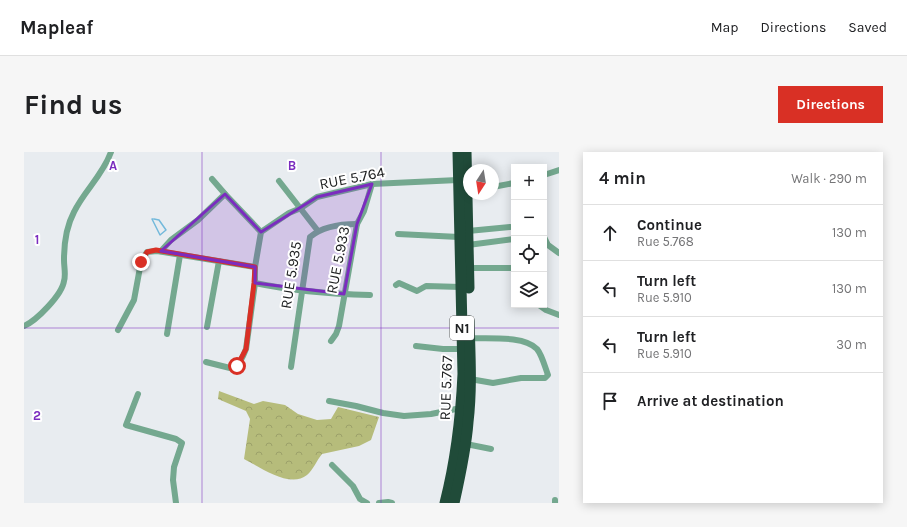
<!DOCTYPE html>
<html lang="en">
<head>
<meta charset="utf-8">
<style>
	:root { --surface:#fff; --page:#f6f6f6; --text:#202124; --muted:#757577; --line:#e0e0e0; --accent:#d93025 }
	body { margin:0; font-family:Karla,sans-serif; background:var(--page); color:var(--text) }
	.controls { position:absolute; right:12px; top:12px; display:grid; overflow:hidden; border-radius:0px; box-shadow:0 2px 10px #0003 }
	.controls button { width:36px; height:36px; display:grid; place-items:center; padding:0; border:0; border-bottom:1px solid var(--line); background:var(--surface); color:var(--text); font:20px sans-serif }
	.compass { position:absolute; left:439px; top:12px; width:36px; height:36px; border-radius:50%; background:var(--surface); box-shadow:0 2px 10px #0003; rotate:192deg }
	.stop { position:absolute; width:12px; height:12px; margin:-9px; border:3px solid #d93025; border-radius:50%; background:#fff }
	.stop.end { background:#d93025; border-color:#fff; box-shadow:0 1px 4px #0008 }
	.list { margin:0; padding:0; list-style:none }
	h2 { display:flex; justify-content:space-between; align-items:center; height:52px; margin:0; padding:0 16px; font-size:17px }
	h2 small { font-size:13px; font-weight:400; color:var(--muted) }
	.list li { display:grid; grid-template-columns:26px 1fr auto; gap:12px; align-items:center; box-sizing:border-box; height:56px; padding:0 16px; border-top:1px solid var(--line) }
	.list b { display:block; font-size:15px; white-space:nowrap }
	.list p { margin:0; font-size:13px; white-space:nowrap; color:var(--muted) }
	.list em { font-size:13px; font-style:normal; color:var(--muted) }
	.icon { flex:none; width:22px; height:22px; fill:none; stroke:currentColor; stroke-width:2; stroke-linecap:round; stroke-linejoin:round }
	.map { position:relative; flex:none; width:535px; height:351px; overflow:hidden; border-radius:0px }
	header { display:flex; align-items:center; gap:24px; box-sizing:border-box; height:56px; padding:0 20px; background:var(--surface); border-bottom:1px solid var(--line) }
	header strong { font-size:19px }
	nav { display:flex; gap:22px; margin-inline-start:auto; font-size:14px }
	.intro { display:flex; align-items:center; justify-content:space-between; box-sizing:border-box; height:96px; padding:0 24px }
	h1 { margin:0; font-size:28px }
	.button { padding:10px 18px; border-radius:0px; background:var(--accent); color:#fff; font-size:14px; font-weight:700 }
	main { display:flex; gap:24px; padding:0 24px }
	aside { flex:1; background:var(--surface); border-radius:0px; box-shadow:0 2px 10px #0003 }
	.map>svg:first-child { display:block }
	.forest { fill:url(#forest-crowns) }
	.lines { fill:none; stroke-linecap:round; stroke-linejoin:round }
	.stream { stroke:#73b9db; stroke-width:1.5 }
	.street { stroke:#74a88f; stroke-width:6 }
	.highway { stroke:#204b39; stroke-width:11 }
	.route { stroke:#d93025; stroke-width:5 }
	.marked { fill:#7b2cbf; fill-opacity:0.2; stroke:#7b2cbf; stroke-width:3; stroke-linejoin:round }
	.grid { fill:none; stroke:#7b2cbf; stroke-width:1; stroke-opacity:0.55 }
	.labels { text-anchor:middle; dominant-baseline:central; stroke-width:4; stroke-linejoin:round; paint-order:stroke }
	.shield { fill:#fff; stroke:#636465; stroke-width:1 }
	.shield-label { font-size:14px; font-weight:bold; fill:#202223 }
	.street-label { font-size:15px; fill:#202223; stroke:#fff }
	.grid-label { font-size:13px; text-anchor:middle; font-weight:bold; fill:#7b2cbf; stroke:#fff; stroke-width:4; stroke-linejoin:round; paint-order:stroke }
</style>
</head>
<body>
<header>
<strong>Mapleaf</strong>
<nav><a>Map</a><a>Directions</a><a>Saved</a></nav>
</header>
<div class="intro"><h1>Find us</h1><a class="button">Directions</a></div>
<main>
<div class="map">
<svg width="535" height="351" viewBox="0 0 535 351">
	<defs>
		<pattern id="forest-crowns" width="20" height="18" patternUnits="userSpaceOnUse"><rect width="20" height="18" fill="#b6bc7b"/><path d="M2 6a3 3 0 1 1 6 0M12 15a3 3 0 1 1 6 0" fill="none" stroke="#9ca16a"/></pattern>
	</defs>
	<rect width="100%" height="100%" fill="#e8ecf0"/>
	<path class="forest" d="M195,239L230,252L239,249L261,253L274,262L293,268L307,267L314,255L355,265L347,288L335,294L298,302C293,308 289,318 283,323C266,337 236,315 220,307L226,267L222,259L194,247Z"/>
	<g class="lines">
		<polyline class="stream" points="129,67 128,67 136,83 142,78 135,68 130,67"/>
		<g class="street">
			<polyline points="520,23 535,18"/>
			<polyline points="255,29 294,79"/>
			<polyline points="469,35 490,31"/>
			<polyline points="444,79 486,75"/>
			<polyline points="237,80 265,61 277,56 293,45 348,32 434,28"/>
			<polyline points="374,82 435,85"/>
			<polyline points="520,85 524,93 535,101"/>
			<polyline points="444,93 490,87"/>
			<polyline points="137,99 147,88 174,68 201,42"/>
			<polyline points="444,116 490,116"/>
			<path d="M231,131C269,139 307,142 346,143"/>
			<polyline points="372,133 375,131 393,139 402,134 437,135"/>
			<polyline points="515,153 522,158 535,163"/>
			<path d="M0,174C12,169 38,143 40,129C42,123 40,115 40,108C40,91 42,75 50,60C60,39 79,23 87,0"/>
			<polyline points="183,175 195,109"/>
			<polyline points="94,178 110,148 117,110 123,100 133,99 231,115"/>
			<polyline points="143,182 156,103"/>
			<path d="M446,186C463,187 500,183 513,197C518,203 521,215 524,223L521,226H497L469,231L446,227"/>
			<polyline points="307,189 312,182 315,174 333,72 340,59 348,32"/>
			<polyline points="392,194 419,197 438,197"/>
			<path d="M182,210L210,217C216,212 219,205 222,197L231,131V115L237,80L201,42L188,27"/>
			<path d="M267,215L286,85C299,74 316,72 333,72"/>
			<polyline points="114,242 102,273 152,287 158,291 150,315 149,328 152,351"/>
			<polyline points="305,249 332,254 359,261 380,264 407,262 437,256"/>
			<polyline points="442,292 467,297"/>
			<polyline points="308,313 329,334 336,347 343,351"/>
			<polyline points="531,348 531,351"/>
			<polyline points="355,351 364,350 368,351"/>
		</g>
		<g class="highway">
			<polyline points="442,0 445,136"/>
			<path d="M421,351C432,308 437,266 439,222L434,0"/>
			<path d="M430,351C436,324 442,297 444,270C448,236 446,203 445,169"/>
		</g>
	</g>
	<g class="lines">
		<polyline class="route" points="117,110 123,100 132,98 231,115 230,131 222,197 213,214"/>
	</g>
	<path class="marked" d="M348,32L333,72L320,142L231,131V115L137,99L201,42L237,80L293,45Z"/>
	<path class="grid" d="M178,0V351M357,0V351M0,176H535"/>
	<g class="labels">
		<rect class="shield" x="426" y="164" width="24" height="24" rx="3"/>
		<g class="shield-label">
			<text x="438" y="176">N1</text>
		</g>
		<g class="street-label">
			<text transform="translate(328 26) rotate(-11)">RUE 5.764</text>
			<text transform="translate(314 108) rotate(-79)">RUE 5.933</text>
			<text transform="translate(267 123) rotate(-81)">RUE 5.935</text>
			<text transform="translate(422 236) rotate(-88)">RUE 5.767</text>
		</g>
	</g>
	<g class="grid-label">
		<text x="89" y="18">A</text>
		<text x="268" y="18">B</text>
		<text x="13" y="92">1</text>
		<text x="13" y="268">2</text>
	</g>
</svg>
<div class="controls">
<button>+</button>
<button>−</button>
<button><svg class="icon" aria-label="locate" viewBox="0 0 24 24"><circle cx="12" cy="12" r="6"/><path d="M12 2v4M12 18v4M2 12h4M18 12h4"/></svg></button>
<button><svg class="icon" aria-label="layers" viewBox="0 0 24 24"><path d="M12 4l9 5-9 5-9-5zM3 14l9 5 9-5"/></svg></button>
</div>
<svg class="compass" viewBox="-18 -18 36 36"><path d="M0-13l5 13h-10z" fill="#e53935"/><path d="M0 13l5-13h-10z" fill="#757577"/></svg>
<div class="stop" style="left:213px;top:214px"></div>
<div class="stop end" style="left:117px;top:110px"></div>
</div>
<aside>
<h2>4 min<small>Walk · 290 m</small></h2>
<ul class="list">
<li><svg class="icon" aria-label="ahead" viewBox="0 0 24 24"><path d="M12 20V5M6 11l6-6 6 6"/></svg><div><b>Continue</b><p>Rue 5.768</p></div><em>130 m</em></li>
<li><svg class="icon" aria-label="left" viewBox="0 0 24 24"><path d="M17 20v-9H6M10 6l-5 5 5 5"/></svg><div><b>Turn left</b><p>Rue 5.910</p></div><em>130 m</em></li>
<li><svg class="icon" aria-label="left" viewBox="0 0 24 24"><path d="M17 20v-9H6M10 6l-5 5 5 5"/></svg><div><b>Turn left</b><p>Rue 5.910</p></div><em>30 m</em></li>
<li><svg class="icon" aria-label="arrive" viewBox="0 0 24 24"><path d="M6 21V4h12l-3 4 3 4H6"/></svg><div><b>Arrive at destination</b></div></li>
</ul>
</aside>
</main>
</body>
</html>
